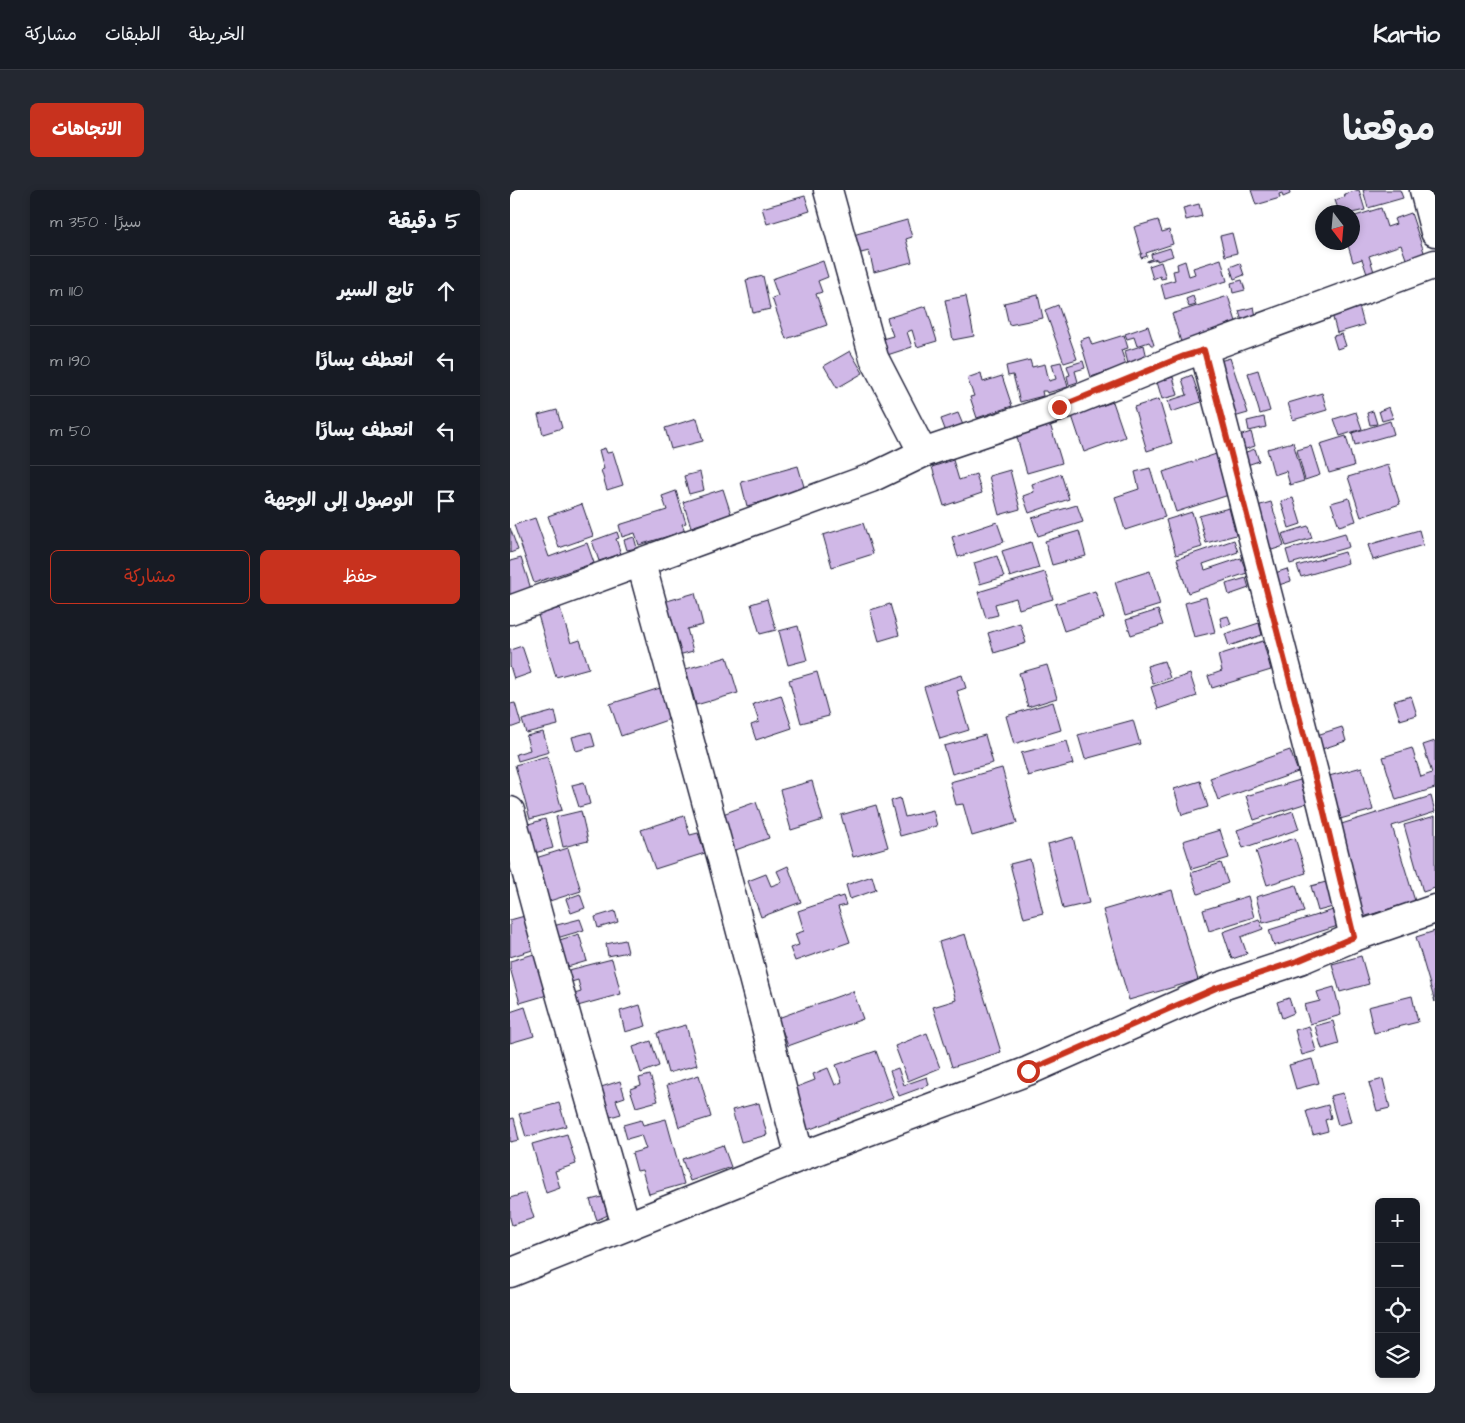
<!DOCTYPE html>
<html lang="ar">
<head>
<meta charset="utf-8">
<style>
	:root { --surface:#171b24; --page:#242831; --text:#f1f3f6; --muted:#9ea1a6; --line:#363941; --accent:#c8321e }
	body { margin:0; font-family:"Architects Daughter","Playpen Sans Arabic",sans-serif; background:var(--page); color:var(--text); direction:rtl }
	.controls { position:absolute; right:15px; bottom:15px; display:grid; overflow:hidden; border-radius:8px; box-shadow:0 2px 8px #0003 }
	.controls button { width:45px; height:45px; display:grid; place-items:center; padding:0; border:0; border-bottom:1px solid var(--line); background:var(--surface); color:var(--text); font:25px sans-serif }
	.compass { position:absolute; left:805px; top:15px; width:45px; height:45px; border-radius:50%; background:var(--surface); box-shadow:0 2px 8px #0003; rotate:164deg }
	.stop { position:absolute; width:15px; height:15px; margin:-11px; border:4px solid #c8321e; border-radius:50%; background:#fff }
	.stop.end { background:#c8321e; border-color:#fff; box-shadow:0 1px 5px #0008 }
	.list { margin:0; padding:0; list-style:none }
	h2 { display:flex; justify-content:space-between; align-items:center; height:65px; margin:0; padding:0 20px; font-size:21px }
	h2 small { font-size:16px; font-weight:400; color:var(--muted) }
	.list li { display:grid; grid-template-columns:32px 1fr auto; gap:15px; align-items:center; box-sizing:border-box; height:70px; padding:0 20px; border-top:1px solid var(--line) }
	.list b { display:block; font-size:19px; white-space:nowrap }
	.list em { font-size:16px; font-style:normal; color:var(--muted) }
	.actions { display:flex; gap:10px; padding:15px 20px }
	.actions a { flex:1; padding:11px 0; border:1px solid var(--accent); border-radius:8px; text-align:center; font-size:18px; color:var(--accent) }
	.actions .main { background:var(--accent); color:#fff }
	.icon { flex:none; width:28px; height:28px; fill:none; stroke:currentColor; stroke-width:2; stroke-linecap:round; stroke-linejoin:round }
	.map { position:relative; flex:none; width:925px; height:1203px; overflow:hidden; direction:ltr; border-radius:8px }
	header { display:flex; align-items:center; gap:30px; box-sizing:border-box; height:70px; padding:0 25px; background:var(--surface); border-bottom:1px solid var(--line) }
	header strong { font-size:24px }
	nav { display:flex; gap:28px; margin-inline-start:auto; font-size:18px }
	.intro { display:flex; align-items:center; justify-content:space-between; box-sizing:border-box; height:120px; padding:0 30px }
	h1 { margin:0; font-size:35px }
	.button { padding:12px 22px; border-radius:8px; background:var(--accent); color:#fff; font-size:18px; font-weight:700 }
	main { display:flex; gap:30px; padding:0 30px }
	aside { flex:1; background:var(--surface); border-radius:8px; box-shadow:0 2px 8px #0003 }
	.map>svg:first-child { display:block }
	.building { fill:#d0b8e7; stroke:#22223b }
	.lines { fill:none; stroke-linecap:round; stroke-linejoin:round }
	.minor-casing { stroke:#22223b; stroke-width:31 }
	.minor { stroke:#fff; stroke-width:28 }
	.route { stroke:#c8321e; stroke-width:6 }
</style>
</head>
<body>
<header>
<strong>Kartio</strong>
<nav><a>الخريطة</a><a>الطبقات</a><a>مشاركة</a></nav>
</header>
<div class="intro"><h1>موقعنا</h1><a class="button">الاتجاهات</a></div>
<main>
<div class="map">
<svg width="925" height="1203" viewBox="0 0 925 1203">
	<rect width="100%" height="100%" fill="#fff"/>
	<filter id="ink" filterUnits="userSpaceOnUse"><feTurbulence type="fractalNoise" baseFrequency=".02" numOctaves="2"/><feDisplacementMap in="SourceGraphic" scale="10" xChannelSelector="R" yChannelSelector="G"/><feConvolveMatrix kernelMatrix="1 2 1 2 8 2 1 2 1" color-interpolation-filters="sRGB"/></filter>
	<g filter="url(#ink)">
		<g class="building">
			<polygon points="741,0 779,0 780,4 773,7 772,3 769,4 770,8 746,15"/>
			<polygon points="849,0 855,20 842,23 829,22 825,10 835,7 834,4"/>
			<polygon points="853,0 890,0 893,8 858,18"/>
			<polygon points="295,6 300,21 257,34 252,18"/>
			<polygon points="689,14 692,26 676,30 673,18"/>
			<polygon points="871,18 877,37 886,34 884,29 901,23 916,68 898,74 891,55 859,66 866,88 859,90 852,69 843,72 837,52 842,52 842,27"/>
			<polygon points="397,30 402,47 396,49 402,72 364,82 359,61 347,64 343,45"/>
			<polygon points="648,30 652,42 659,40 663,54 636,63 637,66 631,68 630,64 632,64 624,37"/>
			<polygon points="722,43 727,63 715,66 710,46"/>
			<polygon points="660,58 663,66 647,71 647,69 637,72 637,71 642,69 641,64"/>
			<polygon points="711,69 717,91 655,109 651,94 665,90 663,81 668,80 667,74 675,71 679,86 685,84 683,78"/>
			<polygon points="313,71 318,87 308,91 312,102 306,104 317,135 276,149 262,108 268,106 262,89"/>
			<polygon points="651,72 656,88 651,89 650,86 643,89 639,76"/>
			<polygon points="730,73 734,85 724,89 720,77"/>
			<polygon points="253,86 260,119 243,123 236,90"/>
			<polygon points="732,90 735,100 723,103 721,93"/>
			<polygon points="528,105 533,128 499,135 494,113"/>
			<polygon points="456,106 464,146 443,150 435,110"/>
			<polygon points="683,106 686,115 679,117 676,109"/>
			<polygon points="718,106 728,138 672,155 662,124"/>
			<polygon points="548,115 567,169 554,173 535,120"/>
			<polygon points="416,116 427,151 407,157 402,140 397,142 402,157 368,168 372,149 383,146 377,128"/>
			<polygon points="849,116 854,135 827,143 822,124"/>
			<polygon points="744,117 747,131 733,135 729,121"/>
			<polygon points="638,136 644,155 641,155 639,152 627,156 624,147 617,149 615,144"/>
			<polygon points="832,144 836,156 827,159 823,146"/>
			<polygon points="614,145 618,158 611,160 616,175 581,187 570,150 579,147 582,155"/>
			<polygon points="634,155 637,168 618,174 615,161"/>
			<polygon points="340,161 353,183 327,198 314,176"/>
			<polygon points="720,168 738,223 724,227 706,172"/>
			<polygon points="520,170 522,177 535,174 539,191 546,189 542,174 551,172 558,197 537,203 536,201 532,201 533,206 510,212 503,185 498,186 496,176"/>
			<polygon points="573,171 575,178 565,181 568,192 559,195 557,186 560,185 557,176"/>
			<polygon points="748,180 760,221 750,224 738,183"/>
			<polygon points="471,183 473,192 492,186 502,216 467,228 460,207 464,206 457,188"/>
			<polygon points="682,185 691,212 661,222 658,211 677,205 672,189"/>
			<polygon points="663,187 668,205 652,209 647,192"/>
			<polygon points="812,203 817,220 783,230 778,213"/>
			<polygon points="649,209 662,253 637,261 624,217"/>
			<polygon points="603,212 615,247 574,262 562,226"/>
			<polygon points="879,217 883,228 872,231 869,221"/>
			<polygon points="47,220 52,238 33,244 28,225"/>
			<polygon points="863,221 867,234 860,235 857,223"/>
			<polygon points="846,222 852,239 830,246 824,229"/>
			<polygon points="448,223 453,235 436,242 431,229"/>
			<polygon points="754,227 756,237 739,241 737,231"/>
			<polygon points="187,228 193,251 161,259 155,238"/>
			<polygon points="880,231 884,244 845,255 842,243"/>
			<polygon points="540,234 552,273 517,283 506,244"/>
			<polygon points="741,242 745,256 733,260 729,246"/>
			<polygon points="836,246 844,276 819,283 810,254"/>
			<polygon points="783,252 794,291 780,295 776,281 764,285 757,259"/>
			<polygon points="801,256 810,285 795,290 787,260"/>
			<polygon points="95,258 97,263 103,262 113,295 97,300 91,280 94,279 89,260"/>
			<polygon points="745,259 749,271 737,275 733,263"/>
			<polygon points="712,262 725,303 666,322 653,282"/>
			<polygon points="443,270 449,290 466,284 472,303 434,316 422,277"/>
			<polygon points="878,275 890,314 851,327 838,287"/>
			<polygon points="288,276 295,300 237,316 231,292"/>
			<polygon points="640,278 655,327 615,340 605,307 629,299 625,282"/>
			<polygon points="500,280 510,319 489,325 479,286"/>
			<polygon points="190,282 194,300 179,304 174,286"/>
			<polygon points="551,284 559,309 519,323 513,306 524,302 522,294"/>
			<polygon points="213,299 221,324 181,337 173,312"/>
			<polygon points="166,301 176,333 172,334 175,341 129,355 125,343 112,347 109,335 157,320 152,306"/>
			<polygon points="783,308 791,334 779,338 771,311"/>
			<polygon points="839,308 846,331 829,336 821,313"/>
			<polygon points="761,312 774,356 753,363 740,318"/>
			<polygon points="72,314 83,346 49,358 38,326"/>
			<polygon points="567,315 573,332 528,346 522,328"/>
			<polygon points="719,318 726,345 696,353 689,326"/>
			<polygon points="682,322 692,357 666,365 656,330"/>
			<polygon points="25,328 39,367 77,353 84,373 24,393 4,335"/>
			<polygon points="487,332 494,352 448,367 442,347"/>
			<polygon points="353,333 363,364 322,377 313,345"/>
			<polygon points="798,336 802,348 776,356 772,344"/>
			<polygon points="0,338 8,360 0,363"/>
			<polygon points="909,340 913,355 863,370 858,355"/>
			<polygon points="569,341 576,366 542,375 535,351"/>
			<polygon points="107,342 109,348 106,349 111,364 89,371 82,351"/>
			<polygon points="835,343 839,357 780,374 776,360"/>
			<polygon points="124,347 127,358 117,360 114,350"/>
			<polygon points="724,350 728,362 693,374 695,380 731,368 737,383 678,403 667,369"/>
			<polygon points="521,352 529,378 500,387 492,361"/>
			<polygon points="835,362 838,373 791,387 787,376"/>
			<polygon points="487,366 494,387 470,394 464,373"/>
			<polygon points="11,368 21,399 0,406 0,371"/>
			<polygon points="777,379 781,391 769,395 765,383"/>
			<polygon points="640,381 650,415 615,426 605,392"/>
			<polygon points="535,382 543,409 509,419 506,408 485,414 488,425 476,428 468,402"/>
			<polygon points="736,388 739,398 719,405 716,394"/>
			<polygon points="585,401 594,428 554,441 545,414"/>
			<polygon points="185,403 193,435 177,439 183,461 165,466 150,413"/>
			<polygon points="696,407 705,442 684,447 675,413"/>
			<polygon points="257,409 266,440 250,444 241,414"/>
			<polygon points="380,414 389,445 369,451 360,420"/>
			<polygon points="50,418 61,453 70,450 79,478 46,487 28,425"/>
			<polygon points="648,420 653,435 621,445 616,430"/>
			<polygon points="718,426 721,434 712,437 710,428"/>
			<polygon points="510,433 516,453 484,463 478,443"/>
			<polygon points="749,433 752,445 719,456 715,444"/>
			<polygon points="288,436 297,470 278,475 269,441"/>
			<polygon points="753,451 761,480 702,498 698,486 712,481 708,465"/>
			<polygon points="12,456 21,483 4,489 0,476 0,460"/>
			<polygon points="217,467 228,503 186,515 176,479"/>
			<polygon points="654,471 660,488 643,494 637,476"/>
			<polygon points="537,475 547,508 518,517 509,483"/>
			<polygon points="307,482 319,526 291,533 279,490"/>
			<polygon points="680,484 687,506 648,519 641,497"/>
			<polygon points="452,485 456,498 447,501 459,540 430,549 414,497"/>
			<polygon points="150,498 160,529 111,546 100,514"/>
			<polygon points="271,505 282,538 246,550 241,535 249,532 243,514"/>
			<polygon points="901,506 907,525 890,530 884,511"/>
			<polygon points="543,512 551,540 504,554 496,526"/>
			<polygon points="5,513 11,534 0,538 0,514"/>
			<polygon points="45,521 48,535 16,543 12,530"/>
			<polygon points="623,530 630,554 575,569 568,545"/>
			<polygon points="832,537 836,551 812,559 807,545"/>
			<polygon points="33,542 39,562 8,571 6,564 20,560 16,546"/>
			<polygon points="81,542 85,556 66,561 62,547"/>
			<polygon points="475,545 483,573 442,584 434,556"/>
			<polygon points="557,551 563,574 518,586 511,563"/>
			<polygon points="925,551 925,598 886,610 873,567 902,558 911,587 922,583 913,555"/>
			<polygon points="780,560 788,582 708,610 700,588"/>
			<polygon points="37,566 52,620 20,629 5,575"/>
			<polygon points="852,577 863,620 830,629 819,586"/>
			<polygon points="492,578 507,633 462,646 453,614 446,615 440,592"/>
			<polygon points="790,590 797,613 744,630 736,606"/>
			<polygon points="302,591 313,630 281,640 270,600"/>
			<polygon points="690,591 698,617 672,625 664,599"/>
			<polygon points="74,592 80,614 69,617 62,595"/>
			<polygon points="921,606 925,622 882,636 905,711 853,727 825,636"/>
			<polygon points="390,608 395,627 423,620 427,636 390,646 381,611"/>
			<polygon points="246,612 259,648 223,661 210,625"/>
			<polygon points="366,615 378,657 343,667 331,625"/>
			<polygon points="71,621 78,651 53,657 46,627"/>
			<polygon points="783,621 789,639 733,658 727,640"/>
			<polygon points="174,626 180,645 188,643 195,663 145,679 131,640"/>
			<polygon points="925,626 925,698 913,702 894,635"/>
			<polygon points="35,629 43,658 17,665 9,637"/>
			<polygon points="710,640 719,668 682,679 673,651"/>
			<polygon points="563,647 579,713 553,719 538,654"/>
			<polygon points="785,648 796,683 757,695 746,661"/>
			<polygon points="58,658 71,701 30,714 16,671"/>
			<polygon points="520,669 533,723 514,728 500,674"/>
			<polygon points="711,673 718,693 688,704 681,683"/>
			<polygon points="278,676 291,712 251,727 238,691 256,684 261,696 272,692 267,681"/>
			<polygon points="362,686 366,700 340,709 336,695"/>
			<polygon points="816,692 823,717 808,721 801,696"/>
			<polygon points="786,695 794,722 753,733 746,707"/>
			<polygon points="662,700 688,790 619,810 593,720"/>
			<polygon points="70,704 75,718 61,723 56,709"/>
			<polygon points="333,706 336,715 328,717 340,752 285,771 280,758 289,755 285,744 294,741 288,721"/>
			<polygon points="738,706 744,727 699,741 693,720"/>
			<polygon points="823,720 828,736 764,756 759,740"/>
			<polygon points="105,721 108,732 88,738 85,727"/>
			<polygon points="22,724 32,757 0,767 0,730"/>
			<polygon points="70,729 74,740 47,748 43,736"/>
			<polygon points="749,729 753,739 731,747 737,764 722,769 713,742"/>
			<polygon points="925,741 925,812 906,747"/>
			<polygon points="69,744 77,771 51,779 43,752"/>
			<polygon points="455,744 491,862 442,877 423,817 446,810 429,752"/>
			<polygon points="115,750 118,762 98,766 96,754"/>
			<polygon points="31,762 44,803 10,813 0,778 0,771"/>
			<polygon points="851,766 859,794 830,802 822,774"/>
			<polygon points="102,769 111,804 64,817 61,805 71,802 68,790 58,793 55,781"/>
			<polygon points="824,797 831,825 800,834 794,815 810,811 807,802"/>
			<polygon points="343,801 353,829 278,856 268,828"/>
			<polygon points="902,806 908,832 864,843 858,817"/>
			<polygon points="779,808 784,823 772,828 767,812"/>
			<polygon points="130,815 136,836 115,842 110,821"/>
			<polygon points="15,817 24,846 0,853 0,822"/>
			<polygon points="823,831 829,854 812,859 805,836"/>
			<polygon points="176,835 187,875 158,883 147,843"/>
			<polygon points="799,836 806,861 792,865 785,840"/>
			<polygon points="417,843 430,878 398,891 385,856"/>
			<polygon points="141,851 149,876 131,883 123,857"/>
			<polygon points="366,861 383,908 295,941 279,900 305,890 303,884 318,878 325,895 332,892 326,875"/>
			<polygon points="802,869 809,893 786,899 779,875"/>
			<polygon points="388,878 394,895 417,887 419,895 389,906 380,881"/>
			<polygon points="140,885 148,911 126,917 120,899 131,895 129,888"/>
			<polygon points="189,885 201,927 169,937 157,895"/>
			<polygon points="873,889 880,918 867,921 859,893"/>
			<polygon points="110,891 115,907 106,910 111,924 97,928 88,898"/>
			<polygon points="833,903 841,932 828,935 820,906"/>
			<polygon points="49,913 56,936 16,947 9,924"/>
			<polygon points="249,913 257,945 231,952 222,920"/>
			<polygon points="818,915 821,928 815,930 818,941 803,945 796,921"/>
			<polygon points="4,928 9,950 0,952 0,929"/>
			<polygon points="156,929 174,994 139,1004 132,980 127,981 122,963 136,959 131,945 117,949 113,935 131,930 133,935"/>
			<polygon points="57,944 66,974 45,981 50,998 36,1003 22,954"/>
			<polygon points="213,955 221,977 180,991 172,969"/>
			<polygon points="16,1003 24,1028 2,1035 0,1028 0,1008"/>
			<polygon points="92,1007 98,1025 87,1030 80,1010"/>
		</g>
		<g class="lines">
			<defs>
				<g id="minor">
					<polyline points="318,0 364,168 413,263"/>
					<polyline points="914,0 925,42"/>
					<polyline points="694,160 812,614 844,747"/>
					<polyline points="131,373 213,673 290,967"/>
					<polyline points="0,420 361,288 413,263 549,217 674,166 925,74"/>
					<polyline points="0,621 32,740 116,1036"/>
					<polyline points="0,1083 290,967 518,881 706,798 790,770 844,747 925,719"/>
				</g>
			</defs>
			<use href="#minor" class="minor-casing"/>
			<use href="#minor" class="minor"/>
		</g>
	</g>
	<g class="lines" filter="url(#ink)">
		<polyline class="route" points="518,881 706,798 790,770 844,747 812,614 694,160 674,166 549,217"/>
	</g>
</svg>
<div class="controls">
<button>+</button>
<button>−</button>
<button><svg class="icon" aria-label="locate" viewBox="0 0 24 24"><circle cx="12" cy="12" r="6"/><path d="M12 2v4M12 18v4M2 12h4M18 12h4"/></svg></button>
<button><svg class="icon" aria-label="layers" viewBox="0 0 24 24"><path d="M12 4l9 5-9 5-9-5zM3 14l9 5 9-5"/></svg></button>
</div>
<svg class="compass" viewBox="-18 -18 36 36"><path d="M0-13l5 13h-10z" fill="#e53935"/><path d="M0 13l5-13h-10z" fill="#9ea1a6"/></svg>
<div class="stop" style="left:518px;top:881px"></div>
<div class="stop end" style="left:549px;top:217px"></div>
</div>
<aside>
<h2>5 دقيقة<small>سيرًا · 350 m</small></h2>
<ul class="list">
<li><svg class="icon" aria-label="ahead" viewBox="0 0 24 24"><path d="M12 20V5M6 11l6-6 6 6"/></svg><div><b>تابع السير</b></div><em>110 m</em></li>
<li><svg class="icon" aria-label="left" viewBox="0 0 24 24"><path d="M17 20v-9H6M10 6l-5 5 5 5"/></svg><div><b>انعطف يسارًا</b></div><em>190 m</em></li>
<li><svg class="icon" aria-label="left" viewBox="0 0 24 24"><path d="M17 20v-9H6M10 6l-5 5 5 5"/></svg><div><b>انعطف يسارًا</b></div><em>50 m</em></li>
<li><svg class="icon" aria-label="arrive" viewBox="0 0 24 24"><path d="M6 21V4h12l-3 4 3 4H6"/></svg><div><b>الوصول إلى الوجهة</b></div></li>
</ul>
<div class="actions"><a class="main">حفظ</a><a>مشاركة</a></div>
</aside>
</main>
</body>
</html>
